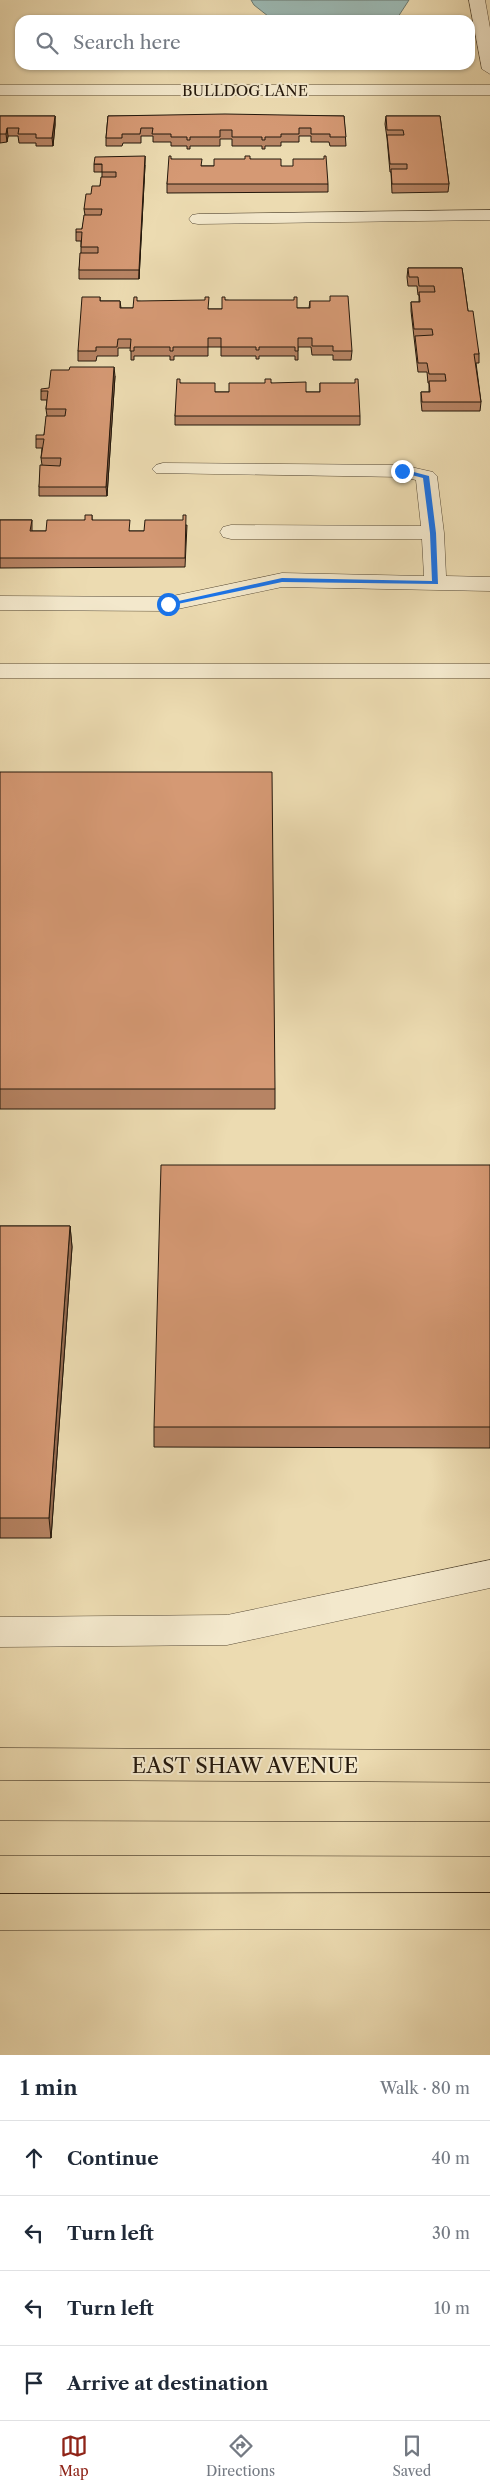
<!DOCTYPE html>
<html lang="en">
<head>
<meta charset="utf-8">
<style>
	:root { --surface:#fff; --page:#f6f6f7; --text:#1f2937; --muted:#747a83; --line:#e0e1e3; --accent:#8f2418 }
	body { margin:0; font-family:"Libre Caslon Text",serif; background:var(--page); color:var(--text) }
	.stop { position:absolute; width:15px; height:15px; margin:-11px; border:4px solid #1a73e8; border-radius:50%; background:#fff }
	.stop.end { background:#1a73e8; border-color:#fff; box-shadow:0 1px 5px #0008 }
	.list { margin:0; padding:0; list-style:none }
	h2 { display:flex; justify-content:space-between; align-items:center; height:65px; margin:0; padding:0 20px; font-size:21px }
	h2 small { font-size:16px; font-weight:400; color:var(--muted) }
	.list li { display:grid; grid-template-columns:32px 1fr auto; gap:15px; align-items:center; box-sizing:border-box; height:75px; padding:0 20px; border-top:1px solid var(--line) }
	.list b { display:block; font-size:19px; white-space:nowrap }
	.list em { font-size:16px; font-style:normal; color:var(--muted) }
	.icon { flex:none; width:28px; height:28px; fill:none; stroke:currentColor; stroke-width:2; stroke-linecap:round; stroke-linejoin:round }
	.map { position:relative; flex:none; width:490px; height:2055px; overflow:hidden }
	.search { position:absolute; background:var(--surface); box-shadow:0 1px 4px #0004; left:15px; right:15px; top:15px; height:55px; display:flex; align-items:center; gap:12px; box-sizing:border-box; padding:0 18px; border-radius:15px; color:var(--muted); font-size:19px }
	.sheet { height:365px; background:var(--surface) }
	nav { display:flex; justify-content:space-around; align-items:center; box-sizing:border-box; height:70px; border-top:1px solid var(--line); background:var(--surface); font-size:14px; color:var(--muted) }
	nav a { display:grid; justify-items:center; gap:2px }
	nav .on { color:var(--accent) }
	.map>svg:first-child { display:block }
	.water { fill:#9bb9b4; stroke:#6b7971 }
	.lines { fill:none; stroke-linecap:round; stroke-linejoin:round }
	.minor-casing { stroke:#564935; stroke-width:1 }
	.major-casing { stroke:#24180c; stroke-width:1 }
	.minor { fill:#f3e8cc; fill-rule:evenodd }
	.major { fill:#ecdbb1; fill-rule:evenodd }
	.wall { fill:#b78464; stroke:#24180c }
	.shaded-wall { fill:#956b51; stroke:#24180c }
	.building { fill:#d59974; stroke:#24180c }
	.route { fill:#1a73e8 }
	.labels { text-anchor:middle; dominant-baseline:central; stroke-width:4; stroke-linejoin:round; paint-order:stroke }
	.far-street-label { font-size:15px; fill:#24180c; stroke:#f3e8cc }
	.near-street-label { font-size:21px; fill:#24180c; stroke:#f3e8cc }
</style>
</head>
<body>
<div class="map">
<svg width="490" height="2055" viewBox="0 0 490 2055">
	<rect width="100%" height="100%" fill="#ecdbb1"/>
	<filter id="stains"><feTurbulence type="fractalNoise" baseFrequency=".004" numOctaves="4"/><feColorMatrix values="0 0 0 0 .2 0 0 0 0 .09 0 0 0 0 .02 0 0 0 .5 -.17"/></filter>
	<radialGradient id="worn" r=".72"><stop offset=".6" stop-color="#630" stop-opacity="0"/><stop offset="1" stop-color="#630" stop-opacity=".3"/></radialGradient>
	<polygon class="water" points="251,0 409,0 396,20 273,20 254,5"/>
	<g class="lines">
		<defs>
			<g id="minor">
				<polygon points="469,0 485,0 490,28 490,74 482,69"/>
				<rect x="0" y="85" width="490" height="10"/>
				<polygon points="490,210 490,220 198,224 192,223 189,219 192,215 198,214"/>
				<polygon points="163,463 402,465 433,472 437,476 444,533 446,576 490,577 490,591 282,587 168,611 0,610 0,596 168,597 282,573 424,576 422,539 231,539 223,537 220,532 223,527 231,525 421,526 416,480 402,477 156,473 152,469 156,465"/>
				<rect x="0" y="664" width="490" height="14"/>
				<polygon points="490,1560 490,1588 227,1645 0,1647 0,1617 227,1615"/>
			</g>
			<g id="major">
				<polygon points="0,1748 490,1750 490,1782 0,1780"/>
				<polygon points="0,1821 490,1822 490,1856 0,1855"/>
				<polygon points="490,1893 490,1929 0,1930 0,1894"/>
			</g>
		</defs>
		<use href="#minor" class="minor-casing"/>
		<use href="#major" class="major-casing"/>
		<use href="#minor" class="minor"/>
		<use href="#major" class="major"/>
	</g>
	<g class="wall">
		<polygon points="0,116 55,116 55,125 53,146 36,146 36,143 19,143 18,136 8,136 7,142 0,143"/>
		<polygon points="108,116 344,116 346,146 330,146 329,142 311,142 311,136 299,136 299,142 281,142 281,146 265,146 265,149 262,149 262,146 232,146 232,139 220,139 220,146 190,146 190,149 187,149 187,146 171,146 171,142 153,142 153,136 141,136 141,143 123,143 122,146 106,146 106,138"/>
		<polygon points="386,116 440,116 449,184 448,192 392,193 391,172 390,172 387,138 385,124"/>
		<polygon points="171,159 202,166 214,166 250,159 281,166 328,184 328,192 167,193 167,184"/>
		<polygon points="94,164 145,165 139,279 79,279 79,270 81,253 81,241 76,241 76,232 82,229 85,215 84,209 100,186 102,177 102,172 94,172"/>
		<polygon points="408,268 462,268 468,311 479,354 479,363 476,363 481,402 480,411 422,411 421,401 421,392 429,392 429,383 428,383 427,372 418,372 411,311 411,302 419,302 419,295 418,295 417,286 408,286 407,277"/>
		<polygon points="100,297 100,301 120,301 121,308 133,308 137,301 209,309 222,309 225,300 297,308 309,308 310,301 352,351 351,360 333,360 333,355 312,355 311,347 298,347 298,360 295,360 295,356 259,356 259,359 256,359 256,356 221,356 221,347 208,347 208,356 174,356 174,360 170,360 170,356 134,356 134,360 131,360 131,348 118,348 118,356 97,356 96,361 78,361 78,351"/>
		<polygon points="115,376 107,496 39,496 39,487 42,465 41,458 42,448 36,448 36,439 44,435 47,416 46,409 47,400 41,400 41,391"/>
		<polygon points="180,383 215,392 229,392 271,383 306,392 320,392 320,383 360,416 360,425 175,425 175,416"/>
		<polygon points="92,515 92,520 130,531 144,531 187,525 185,567 0,568 0,520 32,520 32,531 46,531 85,520"/>
		<polygon points="0,772 275,1089 275,1109 0,1109"/>
		<polygon points="490,1165 490,1448 154,1447 154,1427"/>
		<polygon points="0,1226 70,1226 72,1247 51,1538 0,1538"/>
	</g>
	<g class="shaded-wall">
		<polygon points="55,116 55,125 53,146 52,138"/>
		<polygon points="7,128 8,136 7,142 6,134"/>
		<polygon points="145,156 145,165 139,279 139,270"/>
		<polygon points="114,367 115,376 107,496 106,487"/>
		<polygon points="70,1226 72,1247 51,1538 49,1518"/>
	</g>
	<g class="building">
		<polygon points="225,114 344,116 346,137 330,137 330,134 311,134 311,128 299,128 299,134 281,134 281,137 265,137 265,140 262,140 262,137 232,137 232,130 220,130 220,137 190,137 190,140 187,140 187,137 171,137 171,134 152,134 153,128 141,128 140,134 122,134 122,138 106,138 108,116"/>
		<polygon points="0,116 55,116 52,138 36,138 36,134 18,134 19,128 7,128 6,134 0,134"/>
		<polygon points="386,116 440,116 449,184 392,184 391,169 407,169 407,164 390,164 387,135 404,135 403,130 387,130"/>
		<polygon points="145,156 139,270 79,270 80,253 98,253 98,247 81,247 82,232 76,232 76,229 82,229 84,215 101,215 102,209 84,209 86,194 91,194 92,186 100,186 101,177 116,177 116,172 102,172 102,164 94,164 95,157"/>
		<polygon points="169,156 171,156 171,159 202,159 201,166 214,166 214,159 245,159 245,156 250,156 250,159 281,159 281,166 293,166 293,159 324,159 324,156 326,156 328,184 167,184"/>
		<polygon points="408,268 462,268 468,311 473,311 479,354 474,354 481,402 422,402 421,392 430,392 429,381 446,381 445,374 429,374 427,363 418,363 415,336 433,335 432,329 414,329 411,302 420,302 419,292 435,292 434,286 419,286 418,277 409,277"/>
		<polygon points="330,296 348,296 352,351 333,351 333,346 312,346 312,338 298,338 298,351 295,351 295,347 259,347 259,350 256,350 256,347 221,347 221,338 208,338 208,347 173,347 173,351 170,351 170,347 134,347 134,351 130,351 131,339 118,339 117,347 96,347 96,351 78,351 82,297 100,297 100,301 120,301 120,308 133,308 134,297 137,297 137,301 205,300 205,297 209,297 208,309 222,309 222,297 225,297 225,300 294,300 294,297 297,297 297,308 310,308 310,301 330,301"/>
		<polygon points="70,367 114,367 106,487 39,487 40,465 60,466 61,458 41,458 44,439 36,439 36,435 44,435 46,416 65,416 66,409 46,409 48,391 41,391 41,389 49,388 51,370 69,370"/>
		<polygon points="177,379 180,379 180,383 215,383 215,392 229,392 229,383 265,383 265,379 271,379 271,383 306,382 306,392 320,392 320,383 355,383 355,379 358,379 360,416 175,416"/>
		<polygon points="85,515 92,515 92,520 130,520 129,531 144,531 145,520 183,520 183,515 186,515 185,558 0,558 0,520 32,520 30,531 46,531 47,520 85,520"/>
		<polygon points="0,772 272,772 275,1089 0,1089"/>
		<polygon points="161,1165 490,1165 490,1427 154,1427"/>
		<polygon points="0,1226 70,1226 49,1518 0,1518"/>
	</g>
	<polygon class="route" points="402,469 429,476 436,533 438,584 282,582 168,606 165,604 282,578 432,581 430,533 423,478 400,472"/>
	<g class="labels">
		<g class="far-street-label">
			<text x="245" y="90">BULLDOG LANE</text>
		</g>
		<g class="near-street-label">
			<text x="245" y="1765">EAST SHAW AVENUE</text>
		</g>
	</g>
	<rect width="100%" height="100%" filter="url(#stains)"/>
	<rect width="100%" height="100%" fill="url(#worn)"/>
</svg>
<div class="stop" style="left:168px;top:604px"></div>
<div class="stop end" style="left:402px;top:471px"></div>
<div class="search"><svg class="icon" aria-label="search" viewBox="0 0 24 24"><circle cx="10" cy="10" r="6"/><path d="M15 15l6 6"/></svg>Search here</div>
</div>
<section class="sheet">
<h2>1 min<small>Walk · 80 m</small></h2>
<ul class="list">
<li><svg class="icon" aria-label="ahead" viewBox="0 0 24 24"><path d="M12 20V5M6 11l6-6 6 6"/></svg><div><b>Continue</b></div><em>40 m</em></li>
<li><svg class="icon" aria-label="left" viewBox="0 0 24 24"><path d="M17 20v-9H6M10 6l-5 5 5 5"/></svg><div><b>Turn left</b></div><em>30 m</em></li>
<li><svg class="icon" aria-label="left" viewBox="0 0 24 24"><path d="M17 20v-9H6M10 6l-5 5 5 5"/></svg><div><b>Turn left</b></div><em>10 m</em></li>
<li><svg class="icon" aria-label="arrive" viewBox="0 0 24 24"><path d="M6 21V4h12l-3 4 3 4H6"/></svg><div><b>Arrive at destination</b></div></li>
</ul>
</section>
<nav>
<a class="on"><svg class="icon" aria-label="map" viewBox="0 0 24 24"><path d="M3 6l6-2 6 2 6-2v14l-6 2-6-2-6 2zM9 4v14M15 6v14"/></svg>Map</a>
<a><svg class="icon" aria-label="directions" viewBox="0 0 24 24"><path d="M12 3l9 9-9 9-9-9zM9 14v-3h6M13 9l2 2-2 2"/></svg>Directions</a>
<a><svg class="icon" aria-label="saved" viewBox="0 0 24 24"><path d="M7 4h10v16l-5-4-5 4z"/></svg>Saved</a>
</nav>
</body>
</html>
